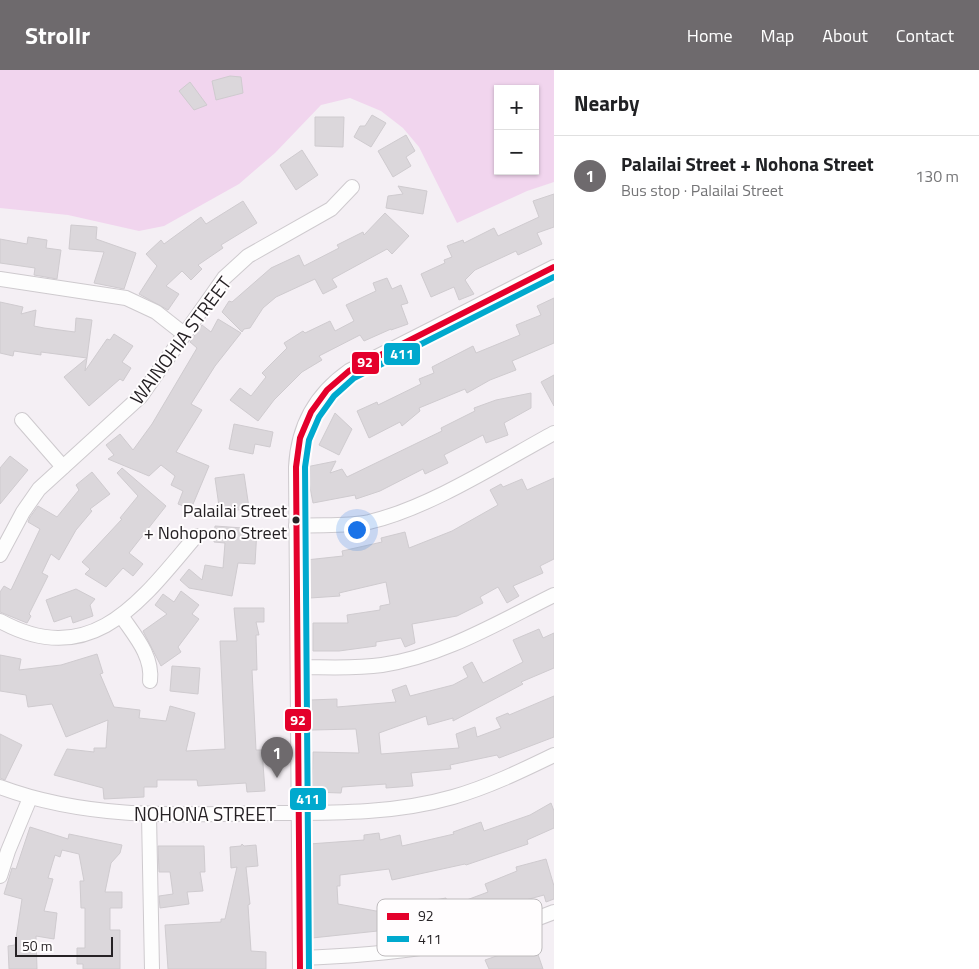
<!DOCTYPE html>
<html lang="en">
<head>
<meta charset="utf-8">
<style>
	:root { --surface:#fff; --page:#f6f6f6; --text:#202124; --muted:#757577; --line:#e0e0e0; --accent:#6e6a6d }
	body { margin:0; font-family:"Titillium Web",sans-serif; background:var(--page); color:var(--text) }
	.controls { position:absolute; right:15px; top:15px; display:grid; overflow:hidden; border-radius:0px; box-shadow:0 1px 4px #0004 }
	.controls button { width:45px; height:45px; display:grid; place-items:center; padding:0; border:0; border-bottom:1px solid var(--line); background:var(--surface); color:var(--text); font:25px sans-serif }
	.scale { position:absolute; left:15px; bottom:12px; width:98px; box-sizing:border-box; padding-left:5px; border:2px solid #262225; border-top:0; font-size:14px; line-height:18px; white-space:nowrap; color:#262225; -webkit-text-stroke:4px #fffdfe; paint-order:stroke }
	.you { position:absolute; left:356px; top:459px; width:18px; height:18px; margin:-12px; border:4px solid #fff; border-radius:50%; background:#1a73e8; box-shadow:0 0 0 8px #1a73e833 }
	.badge { display:grid; place-items:center; width:32px; height:32px; border-radius:50%; background:var(--accent); color:#fff; font-size:16px; font-weight:700 }
	.pin { position:absolute; translate:-50% -41px; filter:drop-shadow(0 1px 2px #0008) }
	.pin::after { content:''; position:absolute; top:26px; width:18px; height:15px; background:inherit; clip-path:polygon(0 0,100% 0,50% 100%) }
	.list { margin:0; padding:0; list-style:none }
	h2 { display:flex; justify-content:space-between; align-items:center; height:65px; margin:0; padding:0 20px; font-size:21px }
	h2 small { font-size:16px; font-weight:400; color:var(--muted) }
	.list li { display:grid; grid-template-columns:32px 1fr auto; gap:15px; align-items:center; box-sizing:border-box; height:80px; padding:0 20px; border-top:1px solid var(--line) }
	.list b { display:block; font-size:19px; white-space:nowrap }
	.list p { margin:0; font-size:16px; white-space:nowrap; color:var(--muted) }
	.list em { font-size:16px; font-style:normal; color:var(--muted) }
	.map { position:relative; flex:none; width:554px; height:899px; overflow:hidden }
	header { display:flex; align-items:center; gap:30px; box-sizing:border-box; height:70px; padding:0 25px; background:var(--accent); color:#fff }
	header strong { font-size:24px }
	nav { display:flex; gap:28px; margin-inline-start:auto; font-size:18px }
	main { display:flex }
	aside { flex:1; background:var(--surface) }
	.map>svg:first-child { display:block }
	.green { fill:#f1d5ee; fill-rule:evenodd }
	.building { fill:#dbd7db; stroke:#cfcbcf }
	.lines { fill:none; stroke-linecap:round; stroke-linejoin:round }
	.minor-casing { stroke:#cecace; stroke-width:16 }
	.minor { stroke:#fdfdfd; stroke-width:14 }
	.bus-1-casing { stroke:#fffdfe; stroke-width:10 }
	.bus-2-casing { stroke:#fffdfe; stroke-width:10 }
	.bus-1 { stroke:#e4002b; stroke-width:6 }
	.bus-2 { stroke:#00a9ce; stroke-width:6 }
	.bus-dot { fill:#262225; stroke:#fffdfe; stroke-width:2 }
	.labels { text-anchor:middle; dominant-baseline:central; stroke-width:4; stroke-linejoin:round; paint-order:stroke }
	.bus-label { font-size:18px; fill:#262225; stroke:#fffdfe; text-anchor:end }
	.street-label { font-size:19px; fill:#262225; stroke:#fffdfe }
	.key { fill:#fffdfe; stroke:#bebbbd; stroke-width:1 }
	.key-label { font-size:14px; fill:#262225 }
	.line-badge { stroke:#fffdfe; stroke-width:2 }
	.badge-label { font-size:14px; text-anchor:middle; font-weight:bold; fill:#fff }
</style>
</head>
<body>
<header>
<strong>Strollr</strong>
<nav><a>Home</a><a>Map</a><a>About</a><a>Contact</a></nav>
</header>
<main>
<div class="map">
<svg width="554" height="899" viewBox="0 0 554 899">
	<rect width="100%" height="100%" fill="#f4eff4"/>
	<path class="green" d="M0,0H554V112L527,121L457,153L419,77L403,58L381,41L350,28L321,35L275,83L239,114L164,156L139,161L68,145L0,138ZM498,19H535V101H498Z"/>
	<g class="building">
		<polygon points="230,6 241,7 243,23 216,30 212,11"/>
		<polygon points="190,12 207,35 194,40 179,21"/>
		<polygon points="372,45 386,53 371,77 354,67 360,56 365,56"/>
		<polygon points="315,47 344,47 343,77 315,76"/>
		<polygon points="406,65 415,81 406,87 411,96 393,107 378,81"/>
		<polygon points="302,80 318,105 296,120 280,95"/>
		<polygon points="398,116 427,121 423,144 386,138 388,126 403,124"/>
		<polygon points="554,124 554,157 537,163 542,174 518,185 516,181 475,200 465,210 474,224 459,230 454,217 431,227 421,204 445,193 444,190 452,187 447,176 463,170 464,173 494,158 498,166 539,147 533,131"/>
		<polygon points="243,131 257,153 221,175 223,178 198,195 202,199 191,210 182,201 166,216 179,224 168,240 139,224 157,196 146,184 161,170 164,174 201,147 206,154"/>
		<polygon points="385,143 409,166 392,184 387,179 332,209 337,217 323,224 315,209 276,227 263,238 250,258 244,259 242,262 222,242 229,231 232,232 271,198 299,185 304,196 339,178 337,175 363,162 364,165"/>
		<polygon points="71,155 97,157 96,169 136,183 124,219 94,213 104,182 69,179"/>
		<polygon points="28,167 47,170 46,178 61,180 57,209 34,205 35,198 0,193 0,169 27,174"/>
		<polygon points="387,208 392,219 401,215 408,233 401,235 408,254 391,260 391,259 364,271 360,265 319,286 322,290 302,302 274,330 258,351 230,330 240,318 251,326 266,307 262,303 287,278 284,273 303,261 305,263 330,251 335,261 354,251 346,235 376,221 373,213"/>
		<polygon points="554,228 554,273 512,291 516,300 490,310 467,323 465,319 419,338 420,341 402,356 400,352 369,368 357,341 377,332 378,335 421,314 419,309 434,303 432,297 473,276 476,283 520,265 516,255 541,245 537,236"/>
		<polygon points="0,232 23,237 21,244 36,240 34,256 44,258 75,262 76,248 92,250 87,288 41,282 41,285 14,281 13,286 0,283"/>
		<polygon points="218,249 241,263 215,296 191,334 202,340 176,382 209,396 191,439 178,434 183,421 171,415 175,406 161,395 149,406 108,389 114,385 106,375 120,364 133,380 152,354 197,278 190,272 202,255 211,262"/>
		<polygon points="114,264 133,276 122,292 131,298 123,311 120,309 89,336 64,307 87,288 85,301 107,269 110,270"/>
		<polygon points="554,305 554,336 541,312"/>
		<polygon points="531,323 531,338 504,353 508,365 486,373 483,365 444,385 448,393 425,404 423,399 380,421 356,429 355,425 313,433 306,397 336,391 330,403 342,399 347,407 442,361 441,358 475,341 474,338 496,330"/>
		<polygon points="335,343 352,359 339,385 319,375"/>
		<polygon points="234,354 273,362 270,377 255,374 253,384 229,379"/>
		<polygon points="10,386 28,400 0,434 0,398"/>
		<polygon points="122,398 166,436 129,483 143,494 133,506 123,498 106,517 85,504 90,499 82,492 122,449 120,448 138,426 117,403"/>
		<polygon points="92,402 110,424 90,439 92,441 76,460 59,490 51,484 42,503 48,506 29,544 31,546 27,553 0,542 0,522 4,516 11,520 40,459 28,452 30,447 38,436 57,447 79,420 76,415"/>
		<polygon points="244,404 249,438 220,443 215,408"/>
		<polygon points="554,408 554,489 540,496 543,503 513,516 519,526 507,533 498,517 480,527 483,533 457,546 412,554 415,573 405,577 401,568 376,572 376,576 339,581 313,581 313,553 348,553 347,545 380,540 380,536 390,534 386,512 339,523 340,526 310,528 306,490 343,486 342,481 382,472 381,468 405,462 409,478 452,461 498,435 490,420 501,414 503,417 522,409 527,420"/>
		<polygon points="215,456 257,459 255,494 238,493 232,526 189,518 180,510 189,499 202,510 205,495 223,498 225,473 214,472"/>
		<polygon points="76,519 95,529 90,535 93,546 73,553 71,546 54,552 46,530"/>
		<polygon points="181,521 199,535 192,544 199,549 178,577 181,582 161,596 143,561 167,544 155,535 163,524 174,532"/>
		<polygon points="234,538 264,538 264,552 256,552 259,565 256,565 257,600 252,600 256,680 262,680 265,721 247,722 246,713 198,716 197,710 157,710 157,717 144,717 144,727 104,729 103,718 54,705 67,679 94,682 94,678 106,678 108,650 66,667 52,634 28,637 26,625 0,621 0,585 21,589 19,600 61,595 97,584 103,603 100,604 114,637 140,640 139,648 166,651 170,636 195,643 186,681 225,679 220,571 237,571"/>
		<polygon points="539,559 543,568 554,563 554,598 521,612 523,614 453,651 453,648 428,655 426,646 379,663 381,684 459,678 456,664 475,657 477,667 501,658 496,648 508,643 509,645 554,626 554,667 499,688 497,685 450,695 451,699 411,703 413,716 386,718 386,714 342,717 341,723 312,722 313,682 359,683 356,659 312,660 310,630 337,629 337,637 396,632 392,620 406,615 410,626 453,615 468,607 463,597 472,592 483,613 523,592 513,570"/>
		<polygon points="172,596 200,598 198,624 170,621"/>
		<polygon points="0,664 22,675 5,710 0,708"/>
		<polygon points="551,733 554,741 554,758 527,770 528,774 466,795 465,794 392,810 389,799 340,805 340,816 337,816 338,834 376,841 446,828 448,837 454,835 459,858 453,860 454,863 439,866 436,854 411,860 412,865 388,868 387,860 312,868 308,824 309,774 364,770 364,765 379,763 380,770 400,765 402,776 454,764 453,762 481,752 484,761 530,745"/>
		<polygon points="30,757 68,769 69,764 122,775 120,783 111,793 105,822 122,822 122,838 110,838 110,860 120,860 120,899 83,899 83,894 77,894 77,878 85,878 85,838 81,838 80,811 84,811 79,784 62,780 60,787 55,785 48,808 53,809 44,841 57,843 54,869 36,866 37,899 9,899 8,876 15,875 22,829 4,824 12,798 16,799"/>
		<polygon points="242,774 244,776 256,775 258,796 246,797 250,834 248,835 251,881 266,882 266,899 168,899 165,855 221,852 221,849 225,849 237,797 231,798 230,777 241,776"/>
		<polygon points="158,776 204,776 205,802 200,802 203,821 187,822 189,834 160,838 159,826 173,824 170,802 159,802"/>
		<polygon points="546,789 554,816 554,829 546,832 544,825 522,831 526,842 509,848 506,839 472,853 464,831 488,822 485,814 517,801 516,797"/>
		<polygon points="534,873 543,899 489,899 485,890"/>
	</g>
	<g class="lines">
		<defs>
			<g id="minor">
				<polyline points="0,209 126,228 156,242 184,264"/>
				<polyline points="22,350 63,397"/>
				<path d="M296,456C320,454 345,457 369,452C429,438 499,393 554,363"/>
				<polyline points="0,485 23,442 39,419 141,326 224,208 248,186 331,139 352,117"/>
				<path d="M122,547C135,566 153,586 150,611"/>
				<path d="M0,551C93,602 143,528 196,466"/>
				<path d="M298,597C326,597 354,599 382,595C443,586 499,552 554,525"/>
				<path d="M0,717C88,750 180,745 273,743C333,743 394,744 453,727C488,717 521,701 554,685"/>
				<polyline points="149,745 152,899"/>
				<polyline points="0,806 8,781 30,728"/>
				<path d="M300,888C387,885 473,876 554,842"/>
				<path d="M300,899L296,397C298,356 316,324 349,301L554,197"/>
			</g>
		</defs>
		<use href="#minor" class="minor-casing"/>
		<use href="#minor" class="minor"/>
		<defs>
			<polyline id="bus-1" points="300,899 296,397 300,368 311,342 327,320 349,301 554,197"/>
			<polyline id="bus-2" points="309,899 305,397 309,370 319,347 334,326 354,308 554,207"/>
		</defs>
		<use href="#bus-1" class="bus-1-casing"/>
		<use href="#bus-2" class="bus-2-casing"/>
		<use href="#bus-1" class="bus-1"/>
		<use href="#bus-2" class="bus-2"/>
	</g>
	<circle class="bus-dot" cx="296" cy="450" r="4.5"/>
	<g class="labels">
		<g class="bus-label">
			<text x="287" y="440">Palailai Street<tspan x="287" dy="22">+ Nohopono Street</tspan></text>
		</g>
		<g class="street-label">
			<text transform="translate(180 270) rotate(-53)">WAINOHIA STREET</text>
			<text x="205" y="743">NOHONA STREET</text>
		</g>
	</g>
	<rect x="377" y="829" width="165" height="57" rx="8" class="key"/>
	<rect x="387" y="843" width="22" height="7" fill="#e4002b"/>
	<rect x="387" y="866" width="22" height="6" fill="#00a9ce"/>
	<g class="key-label">
		<text x="418" y="851">92</text>
		<text x="418" y="874">411</text>
	</g>
	<g class="line-badge">
		<rect x="383" y="272" width="38" height="24" rx="5" fill="#00a9ce"/>
		<rect x="351" y="281" width="29" height="24" rx="5" fill="#e4002b"/>
		<rect x="284" y="638" width="28" height="24" rx="5" fill="#e4002b"/>
		<rect x="289" y="717" width="38" height="24" rx="5" fill="#00a9ce"/>
	</g>
	<g class="badge-label">
		<text x="402" y="289">411</text>
		<text x="365" y="297">92</text>
		<text x="298" y="655">92</text>
		<text x="308" y="734">411</text>
	</g>
</svg>
<div class="controls">
<button>+</button>
<button>−</button>
</div>
<div class="scale">50 m</div>
<div class="you"></div>
<div class="pin badge" style="left:277px;top:708px">1</div>
</div>
<aside>
<h2>Nearby<small></small></h2>
<ul class="list">
<li><span class="badge">1</span><div><b>Palailai Street + Nohona Street</b><p>Bus stop · Palailai Street</p></div><em>130 m</em></li>
</ul>
</aside>
</main>
</body>
</html>
